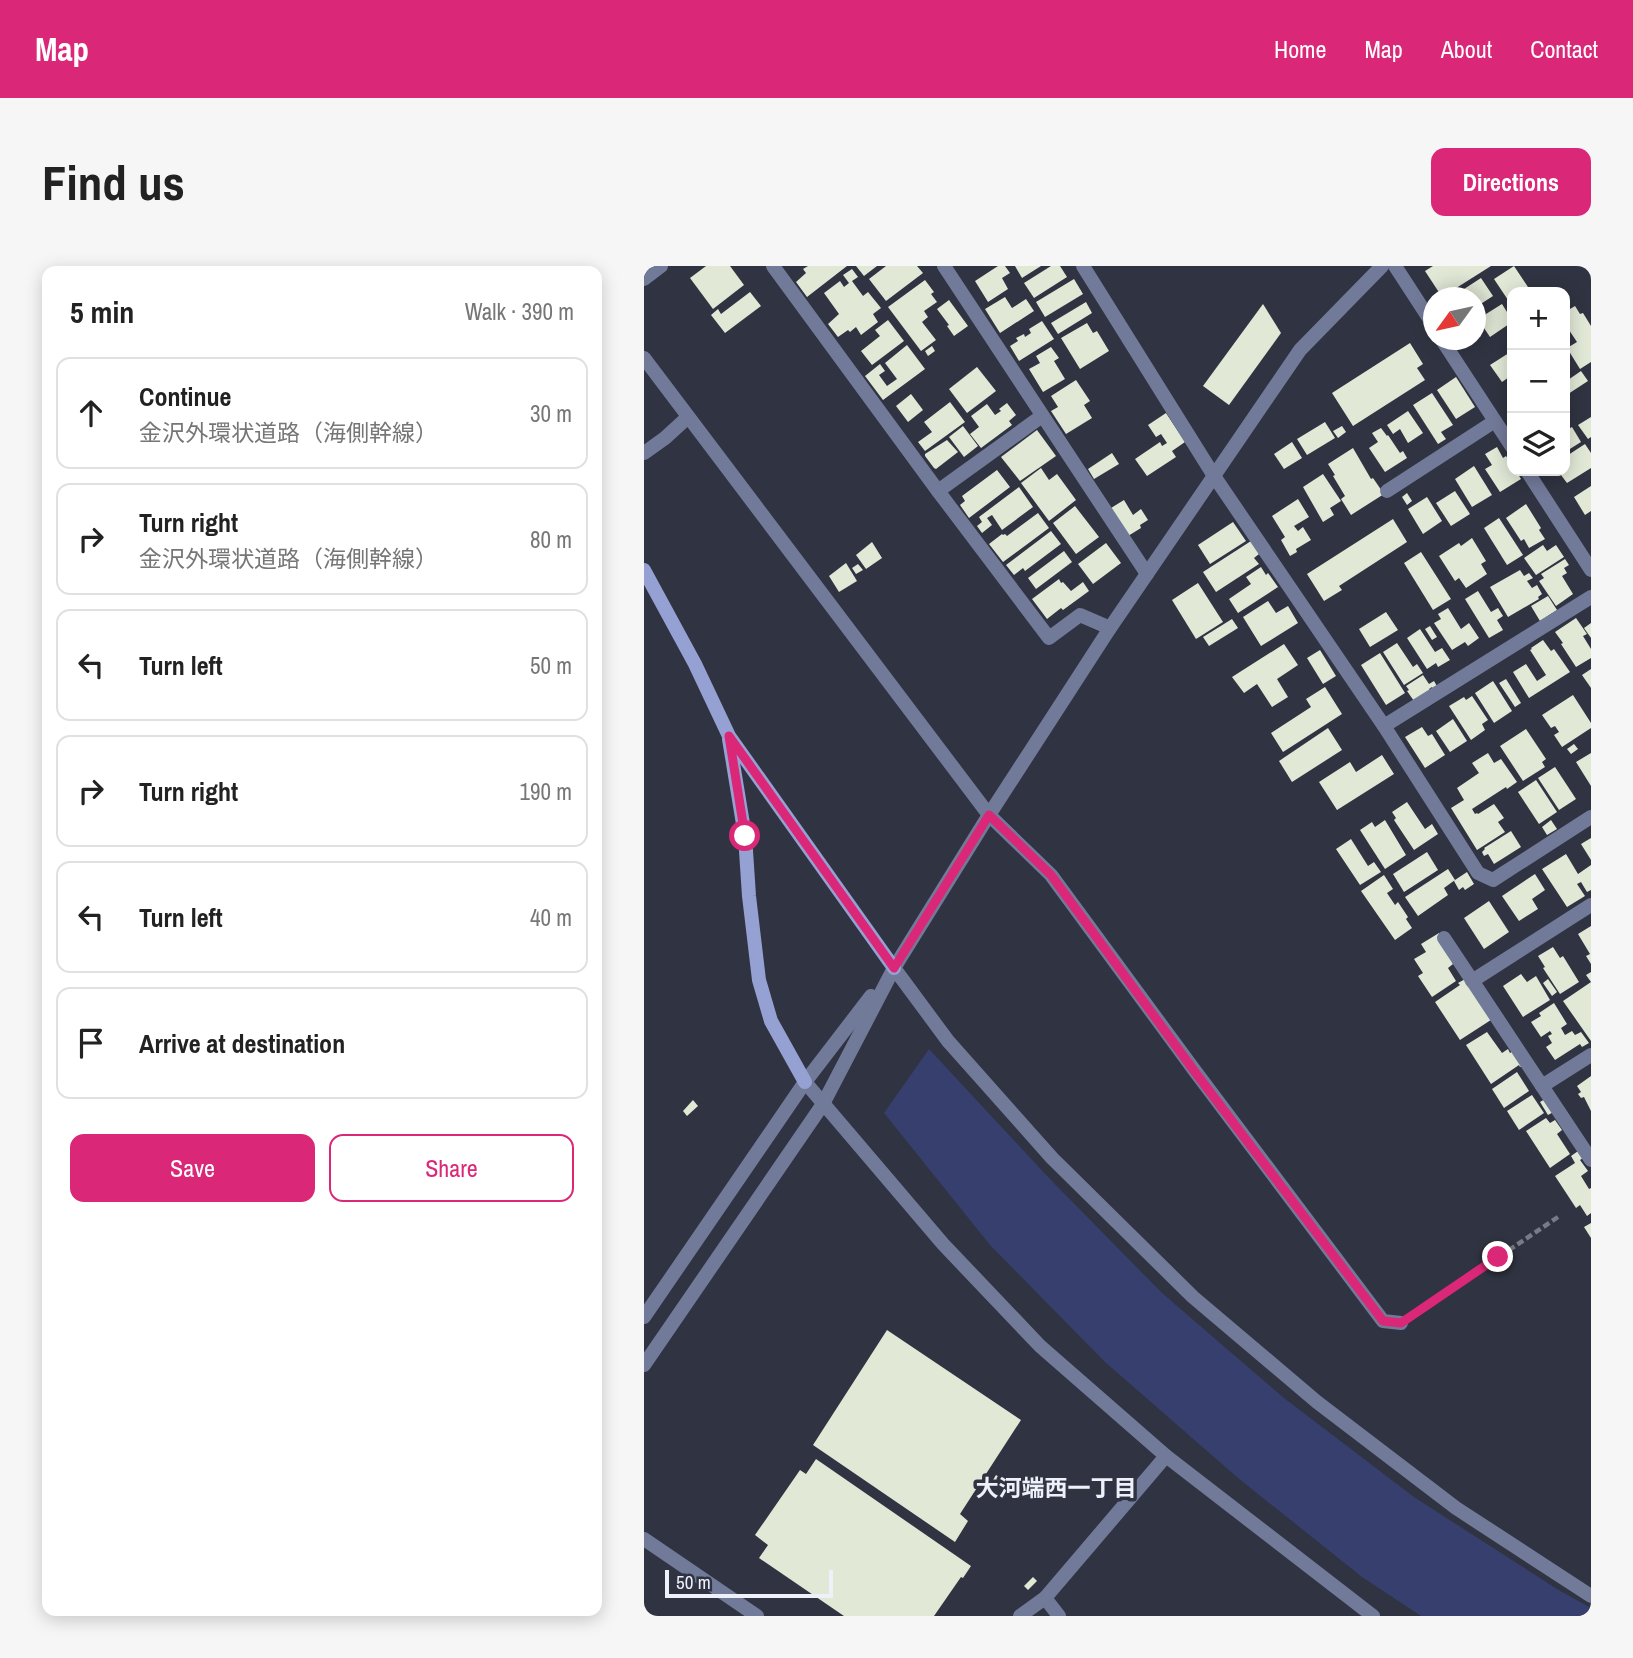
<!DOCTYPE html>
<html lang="en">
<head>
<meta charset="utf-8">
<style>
	:root { --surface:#fff; --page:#f6f6f6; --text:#222; --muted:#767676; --line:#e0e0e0; --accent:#db2777 }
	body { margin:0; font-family:"Archivo Narrow","Noto Sans JP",sans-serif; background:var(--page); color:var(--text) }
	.controls { position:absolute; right:21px; top:21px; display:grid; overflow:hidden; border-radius:14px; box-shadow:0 4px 18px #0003 }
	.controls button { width:63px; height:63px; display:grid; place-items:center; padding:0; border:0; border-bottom:2px solid var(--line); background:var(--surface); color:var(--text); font:35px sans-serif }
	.compass { position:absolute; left:779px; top:21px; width:63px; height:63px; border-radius:50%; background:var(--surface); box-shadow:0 4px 18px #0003; rotate:237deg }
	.scale { position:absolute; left:21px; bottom:18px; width:168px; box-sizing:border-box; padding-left:7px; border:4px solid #eef1f9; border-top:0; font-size:19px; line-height:24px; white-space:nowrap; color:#eef1f9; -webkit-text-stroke:5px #303341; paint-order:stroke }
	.stop { position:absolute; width:21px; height:21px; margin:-16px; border:5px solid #db2777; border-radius:50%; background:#fff }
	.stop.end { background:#db2777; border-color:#fff; box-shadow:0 2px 7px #0008 }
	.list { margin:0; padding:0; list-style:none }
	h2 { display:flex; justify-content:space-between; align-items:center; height:91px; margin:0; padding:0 28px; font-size:30px }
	h2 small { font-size:23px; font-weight:400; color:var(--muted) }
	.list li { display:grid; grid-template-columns:46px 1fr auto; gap:21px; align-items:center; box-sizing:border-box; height:112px; margin:0 14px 14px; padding:0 14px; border:2px solid var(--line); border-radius:14px }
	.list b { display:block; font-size:26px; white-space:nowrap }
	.list p { margin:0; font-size:23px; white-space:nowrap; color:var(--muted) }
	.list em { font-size:23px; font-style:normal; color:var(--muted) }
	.actions { display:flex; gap:14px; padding:21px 28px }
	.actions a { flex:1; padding:16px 0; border:2px solid var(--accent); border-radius:14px; text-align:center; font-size:24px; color:var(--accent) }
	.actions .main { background:var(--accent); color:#fff }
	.icon { flex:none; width:38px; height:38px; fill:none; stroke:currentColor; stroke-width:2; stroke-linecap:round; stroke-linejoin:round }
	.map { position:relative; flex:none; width:947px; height:1350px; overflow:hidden; border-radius:14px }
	header { display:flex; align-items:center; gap:42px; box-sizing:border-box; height:98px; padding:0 35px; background:var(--accent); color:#fff }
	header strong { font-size:33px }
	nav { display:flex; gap:38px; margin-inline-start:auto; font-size:24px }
	.intro { display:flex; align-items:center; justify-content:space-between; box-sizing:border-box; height:168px; padding:0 42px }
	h1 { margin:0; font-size:49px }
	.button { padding:18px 32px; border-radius:14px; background:var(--accent); color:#fff; font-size:24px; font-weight:700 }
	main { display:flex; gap:42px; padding:0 42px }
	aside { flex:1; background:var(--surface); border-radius:14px; box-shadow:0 4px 18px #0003 }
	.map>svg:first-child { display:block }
	.green { fill:#363f6d }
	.building { fill:#e1e8d6 }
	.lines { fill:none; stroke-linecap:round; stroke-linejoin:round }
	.path { stroke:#787b87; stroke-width:4.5; stroke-dasharray:7 3.5; stroke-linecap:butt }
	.minor { stroke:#727a99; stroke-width:14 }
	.tertiary { stroke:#727a99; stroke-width:14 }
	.secondary { stroke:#95a1d2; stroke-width:14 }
	.route { stroke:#db2777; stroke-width:9 }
	.labels { text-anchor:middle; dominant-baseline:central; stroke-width:7; stroke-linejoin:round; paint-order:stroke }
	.neighbourhood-label { font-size:23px; font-weight:bold; fill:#eef1f9; stroke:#303341 }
</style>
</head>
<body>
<header>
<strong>Map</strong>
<nav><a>Home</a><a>Map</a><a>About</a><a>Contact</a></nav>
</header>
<div class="intro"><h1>Find us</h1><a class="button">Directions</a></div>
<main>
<aside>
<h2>5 min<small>Walk · 390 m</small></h2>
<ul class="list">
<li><svg class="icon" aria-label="ahead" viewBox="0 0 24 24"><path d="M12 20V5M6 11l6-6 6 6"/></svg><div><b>Continue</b><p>金沢外環状道路（海側幹線）</p></div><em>30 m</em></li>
<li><svg class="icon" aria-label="right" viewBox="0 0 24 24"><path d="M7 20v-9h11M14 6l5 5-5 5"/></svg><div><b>Turn right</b><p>金沢外環状道路（海側幹線）</p></div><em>80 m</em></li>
<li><svg class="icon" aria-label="left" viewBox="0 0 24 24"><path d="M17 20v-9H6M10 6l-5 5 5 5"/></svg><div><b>Turn left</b></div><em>50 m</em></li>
<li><svg class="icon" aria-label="right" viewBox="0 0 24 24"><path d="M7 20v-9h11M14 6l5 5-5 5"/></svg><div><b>Turn right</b></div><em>190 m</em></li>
<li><svg class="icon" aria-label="left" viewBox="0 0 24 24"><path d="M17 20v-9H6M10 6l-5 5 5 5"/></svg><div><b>Turn left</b></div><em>40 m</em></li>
<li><svg class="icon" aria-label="arrive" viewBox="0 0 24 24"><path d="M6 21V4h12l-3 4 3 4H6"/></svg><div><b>Arrive at destination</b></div></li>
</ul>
<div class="actions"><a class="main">Save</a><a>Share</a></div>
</aside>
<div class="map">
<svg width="947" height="1350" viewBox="0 0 947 1350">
	<rect width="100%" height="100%" fill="#303341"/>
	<polygon class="green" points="285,783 404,911 518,1027 640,1132 770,1231 913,1323 947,1342 947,1350 777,1350 718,1311 594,1212 461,1096 346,979 240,847"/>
	<g class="building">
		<polygon points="62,0 86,0 100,19 69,43 46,12"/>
		<polygon points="164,0 203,0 163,31 152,16 162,7 159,3"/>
		<polygon points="212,0 233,0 220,10"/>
		<polygon points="242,0 273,0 279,7 242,35 225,13"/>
		<polygon points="354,0 361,0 366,7 358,12 364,23 344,36 331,15"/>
		<polygon points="371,0 397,0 378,12"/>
		<polygon points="407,0 416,0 423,11 390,32 380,17"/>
		<polygon points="789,0 847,0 798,31 781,5"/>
		<polygon points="870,0 886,24 882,26 868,26 868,35 866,37 850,13"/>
		<polygon points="208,3 214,11 208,15 219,30 224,26 237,42 229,48 234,56 217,69 212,61 206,66 204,64 194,71 184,58 195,48 180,27 196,15 200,21 205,17 199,9"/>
		<polygon points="837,12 849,30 832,41 832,32 822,32 817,25"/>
		<polygon points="430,13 439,28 401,51 392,36"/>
		<polygon points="281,14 290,26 287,28 293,36 280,45 284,51 278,56 292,74 277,85 244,41"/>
		<polygon points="106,26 117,40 81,67 67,49 74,43 77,48"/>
		<polygon points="361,31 368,42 382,33 390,45 356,67 341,43"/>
		<polygon points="305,34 324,60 310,70 303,60 305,59 293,43"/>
		<polygon points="442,36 448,47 414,68 407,57"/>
		<polygon points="619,38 637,67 585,139 559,120"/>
		<polygon points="858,38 868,54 868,56 846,71 834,53"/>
		<polygon points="931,40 936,48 939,47 947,60 947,96 936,103 923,82 933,76 921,58 926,55 921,46"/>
		<polygon points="244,54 260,75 228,99 217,85 236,70 231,64"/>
		<polygon points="398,55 410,73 375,95 366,80 374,75 372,72 380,68 381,71 387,67 385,63"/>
		<polygon points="443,57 449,67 453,65 465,85 436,103 417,72"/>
		<polygon points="766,77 779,98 773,102 781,114 709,160 688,127"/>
		<polygon points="263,79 281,103 239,134 221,110 236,98 241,105 235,109 243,120 253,113 241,97"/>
		<polygon points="288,80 291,85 284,90 281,85"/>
		<polygon points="407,81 415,92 410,95 421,113 399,126 385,103 396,97 392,90"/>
		<polygon points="868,85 868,109 858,116 846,99"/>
		<polygon points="333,101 352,125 323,147 305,123"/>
		<polygon points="937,105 944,115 921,130 921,116"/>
		<polygon points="812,111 831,141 812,153 793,124"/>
		<polygon points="432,114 446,135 440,139 448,152 422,168 407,145 414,141 407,130"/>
		<polygon points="788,127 809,159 797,166 802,173 794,178 769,139"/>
		<polygon points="267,128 279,144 264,156 252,140"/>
		<polygon points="306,136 321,156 281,185 274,176 288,166 280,156"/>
		<polygon points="363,137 372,149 365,155 368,159 337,182 326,168 335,161 327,150 343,138 351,149 357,145 355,143"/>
		<polygon points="764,145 779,167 764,177 756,163 749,168 743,159"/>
		<polygon points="522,147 541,176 528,185 532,191 503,210 491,193 516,176 518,180 523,177 517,168 512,171 504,159"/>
		<polygon points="947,151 947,171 944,173 934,159"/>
		<polygon points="681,156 691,172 663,189 653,173"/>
		<polygon points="319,160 334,180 320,191 305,171"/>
		<polygon points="698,160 702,166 694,172 689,165"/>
		<polygon points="928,161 937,176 921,186 921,165"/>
		<polygon points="737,162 743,170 744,169 756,187 759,185 763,192 741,206 725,182 734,176 728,167"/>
		<polygon points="393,164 412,190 376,215 357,191"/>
		<polygon points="303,174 314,186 292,203 290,202 281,190 281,188"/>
		<polygon points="648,176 658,192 640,203 630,188"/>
		<polygon points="941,178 947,187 947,202 923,217 914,205 921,205 921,191"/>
		<polygon points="853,181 859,192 862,190 868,199 868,205 872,205 877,213 856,226 841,203 848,199 841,188"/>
		<polygon points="709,182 727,213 729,212 740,228 707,249 697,233 701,230 689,210 691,209 684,198"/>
		<polygon points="468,187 475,198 450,213 444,203"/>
		<polygon points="830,200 848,229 828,241 811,213"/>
		<polygon points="397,202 405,214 413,208 432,234 405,255 377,217"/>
		<polygon points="353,204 366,221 325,252 316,239 321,235 318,230"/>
		<polygon points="679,208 697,235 686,242 690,249 679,256 659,221"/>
		<polygon points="947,220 947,245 941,249 930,231"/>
		<polygon points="375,221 389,241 358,264 348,249 343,252 348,259 338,267 333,260 338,256 335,251"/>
		<polygon points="811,225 826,248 807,260 792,237"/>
		<polygon points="763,227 768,235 763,239 758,231"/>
		<polygon points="783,231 798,255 779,268 764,243"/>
		<polygon points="654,233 665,251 650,260 654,265 659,261 667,274 652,283 653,286 646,290 637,274 641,271 628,250"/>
		<polygon points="480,234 489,249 497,243 504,254 496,259 497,262 484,270 467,242"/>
		<polygon points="882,238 897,262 895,264 901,273 885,282 880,273 877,275 862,252"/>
		<polygon points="431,240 455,271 432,288 409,257"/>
		<polygon points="394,247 405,262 359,296 345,278 358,268 359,269 361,268 363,270"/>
		<polygon points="855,252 879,289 863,299 840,262"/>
		<polygon points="749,253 763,276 695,320 698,324 680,335 663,308"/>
		<polygon points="589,256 602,275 566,298 554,279"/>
		<polygon points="407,265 417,278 381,305 379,302 370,309 362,299"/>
		<polygon points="828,272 842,295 837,298 843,308 822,322 815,312 811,315 795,290 815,277 817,280"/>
		<polygon points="607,275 615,288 610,292 615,298 572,326 559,306"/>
		<polygon points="228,276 238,292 222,303 212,289"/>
		<polygon points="462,277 477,297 449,318 434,298"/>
		<polygon points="899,279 903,285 912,279 920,291 892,309 880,292"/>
		<polygon points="420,285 428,296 392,323 384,312"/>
		<polygon points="777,286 807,333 789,344 760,297"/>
		<polygon points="921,293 925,299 920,302 923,307 918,310 929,328 912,340 895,315 900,312 897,308"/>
		<polygon points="202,297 213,315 195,326 185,310"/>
		<polygon points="214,298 219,304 212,308 208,302"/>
		<polygon points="617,301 622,309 624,307 634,321 594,347 585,333 607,318 602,311"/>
		<polygon points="876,304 880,310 885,307 889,312 883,315 888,322 893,319 898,328 894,331 895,333 864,351 846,321"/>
		<polygon points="415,313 417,317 419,316 427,325 439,316 445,325 419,344 417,342 403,353 388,333"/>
		<polygon points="554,317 579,356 552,373 528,334"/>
		<polygon points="834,325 847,346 854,342 859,350 853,354 859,364 845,372 821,333"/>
		<polygon points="904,330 913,344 896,355 887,340"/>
		<polygon points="624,335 632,347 644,340 654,357 617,380 599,351"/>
		<polygon points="804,342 817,363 825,357 835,372 824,380 821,376 808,384 790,357 797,353 794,348"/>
		<polygon points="742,346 754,364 726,381 715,363"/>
		<polygon points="932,352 943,368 939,370 947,383 947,392 932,401 917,378 919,377 911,366"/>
		<polygon points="588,353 594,362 565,380 559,371"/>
		<polygon points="947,357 947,372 940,362"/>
		<polygon points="786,360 793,371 788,374 781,363"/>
		<polygon points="776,363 791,386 798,382 806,394 794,401 792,397 783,403 763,372"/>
		<polygon points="899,374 907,385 910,383 926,406 885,432 869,406 882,398 893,415 902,409 886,384 888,383 887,382"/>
		<polygon points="753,377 769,401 773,398 779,407 760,419 739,386"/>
		<polygon points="640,378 654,399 633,413 644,431 628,441 613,418 600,427 588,411"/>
		<polygon points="676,384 692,410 679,418 663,392"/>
		<polygon points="736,387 761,427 742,439 717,399"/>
		<polygon points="947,403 947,422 938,409"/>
		<polygon points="779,409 785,418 790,415 794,422 790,424 788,421 785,423 786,425 770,435 763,425 765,424 762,420"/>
		<polygon points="862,413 877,437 871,441 855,417"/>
		<polygon points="849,415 868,445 850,457 831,427"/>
		<polygon points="681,421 698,448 639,486 627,467 667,441 662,433"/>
		<polygon points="929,429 947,457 947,462 918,481 910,469 915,466 911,460 907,462 898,449"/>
		<polygon points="828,430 844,454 838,458 841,464 827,474 805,440 820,431 822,434"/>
		<polygon points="809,453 823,475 806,486 792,465"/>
		<polygon points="778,461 784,470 788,468 801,489 781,502 761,471"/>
		<polygon points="684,462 698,484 648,516 635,495"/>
		<polygon points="882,463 902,493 898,496 901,501 879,515 856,480"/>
		<polygon points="930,478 934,483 927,488 923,483"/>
		<polygon points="844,487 850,497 857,493 873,516 863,523 862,521 828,543 831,548 833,547 834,548 850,538 860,552 854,556 861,566 833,584 807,542 820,534 813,522 835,507 828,497"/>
		<polygon points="947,487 947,520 932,496"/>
		<polygon points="738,489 750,508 693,544 675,516 706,496 712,506"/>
		<polygon points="911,501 932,533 915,544 894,512"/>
		<polygon points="892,514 913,546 895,558 874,526"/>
		<polygon points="763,536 781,563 788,558 794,568 770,584 750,554 752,552 748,546"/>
		<polygon points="741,554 762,589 741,603 716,564 728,556 731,561"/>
		<polygon points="907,554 913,563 903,569 898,561"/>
		<polygon points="867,565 877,581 850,598 844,588 840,590 838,586 841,583 840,582"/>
		<polygon points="947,572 947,594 937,578"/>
		<polygon points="707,573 724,600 730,596 737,606 716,619 692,583"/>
		<polygon points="783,586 794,604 760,626 749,608"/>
		<polygon points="922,588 934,608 947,599 947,624 943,626 937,616 933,618 941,630 923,641 898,603"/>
		<polygon points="804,603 811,614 823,606 830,618 821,624 819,621 815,624 810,615 811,614 800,622 804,629 774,650 761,631"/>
		<polygon points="891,608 901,624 888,633 894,643 875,655 858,630"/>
		<polygon points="740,609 749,623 743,627 751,639 754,636 764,651 762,653 768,662 751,674 717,625"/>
		<polygon points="845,635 865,666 840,683 820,652"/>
		<polygon points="947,660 947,698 942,690 946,688 934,668"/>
		<polygon points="795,667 809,698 804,702 812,715 788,731 774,710 779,707 770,693 782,686 777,678"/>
		<polygon points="909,681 916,692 919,690 935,716 916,728 899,702 901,701 894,690"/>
		<polygon points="947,706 947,775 919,735 947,716 942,709"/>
		<polygon points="877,708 883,716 892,710 906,734 879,751 859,720"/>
		<polygon points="823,712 850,752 816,774 791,736 816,719 814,717"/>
		<polygon points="904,713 913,726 908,730 899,717"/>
		<polygon points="910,737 923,758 917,762 921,769 928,765 931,769 937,766 945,777 938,781 936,778 911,794 902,781 908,777 904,770 908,768 906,765 897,771 887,756 897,750 895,747"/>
		<polygon points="843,766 858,787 864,783 866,787 872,783 881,798 876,801 875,799 847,818 822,779"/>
		<polygon points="873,806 885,825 860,842 848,823"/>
		<polygon points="947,810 947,845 940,831 937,832 934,828 937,826 933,820"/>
		<polygon points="888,829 900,847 875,864 863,845"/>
		<polygon points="906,830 915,843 904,849 896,836"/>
		<polygon points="49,834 54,840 43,850 39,845"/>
		<polygon points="902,852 906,857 911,854 918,864 913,868 926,888 906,902 882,865"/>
		<polygon points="937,883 942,890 936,894 944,905 937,910 945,923 947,922 947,947 943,950 936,939 932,942 911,910 931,897 927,890"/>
		<polygon points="947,957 947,972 940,961"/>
		<polygon points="243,1064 377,1154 316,1248 324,1255 311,1276 169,1179"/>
		<polygon points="172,1193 327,1300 319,1312 317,1311 290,1350 200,1350 115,1292 124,1279 111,1269 156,1204 162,1208"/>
		<polygon points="352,1209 358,1213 348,1228 343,1224"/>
		<polygon points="389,1311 393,1315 384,1324 380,1320"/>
	</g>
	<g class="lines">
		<polyline class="path" points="769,1049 914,951"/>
		<g class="minor">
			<polyline points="129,0 294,225 405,372 436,349 466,362"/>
			<polyline points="300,0 503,308"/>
			<polyline points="439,0 570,210 740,460 834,607 849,614 947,551"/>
			<polyline points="751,0 790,60"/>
			<polyline points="0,13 17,0"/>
			<polyline points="798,74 868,181"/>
			<polyline points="0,92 345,549 407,609 551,805 739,1055 757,1057"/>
			<polyline points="0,187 21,172 44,151"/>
			<polyline points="883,205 947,304"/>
			<polyline points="294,225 398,150"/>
			<polyline points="743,225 851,155"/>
			<polyline points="740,460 947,331"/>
			<polyline points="800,672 947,894"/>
			<polyline points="828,715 947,639"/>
			<polyline points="898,820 947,789"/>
			<polyline points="0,1273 113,1350"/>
			<polyline points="401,1332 415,1350"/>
			<polyline points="376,1350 401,1332 522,1190"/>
		</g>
		<g class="tertiary">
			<polyline points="250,702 304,775 408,892 549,1031 673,1136 812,1242 947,1330"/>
			<polyline points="161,816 299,978 396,1080 522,1190 729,1350"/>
			<polyline points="0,1051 161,816 227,730"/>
			<polyline points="0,1099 179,838 250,702 345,549 466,362 656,84 738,0"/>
		</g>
		<g class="secondary">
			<polyline points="0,304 51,398 85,470 250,702"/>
			<polyline points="85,473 101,570 105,630 115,714 127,755 161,816"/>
		</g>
	</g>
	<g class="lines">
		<polyline class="route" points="101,570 85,470 250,702 345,549 407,609 551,806 739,1055 757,1057 854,991"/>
	</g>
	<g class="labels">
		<g class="neighbourhood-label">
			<text x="412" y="1221">大河端西一丁目</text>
		</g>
	</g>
</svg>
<div class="controls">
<button>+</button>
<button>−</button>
<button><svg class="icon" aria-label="layers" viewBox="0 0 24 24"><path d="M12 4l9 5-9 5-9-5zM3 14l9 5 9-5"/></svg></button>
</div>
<svg class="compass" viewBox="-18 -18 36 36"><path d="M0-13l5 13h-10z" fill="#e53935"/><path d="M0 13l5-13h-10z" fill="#767676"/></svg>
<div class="scale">50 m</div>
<div class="stop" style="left:101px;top:570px"></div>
<div class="stop end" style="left:854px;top:991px"></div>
</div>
</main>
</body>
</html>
